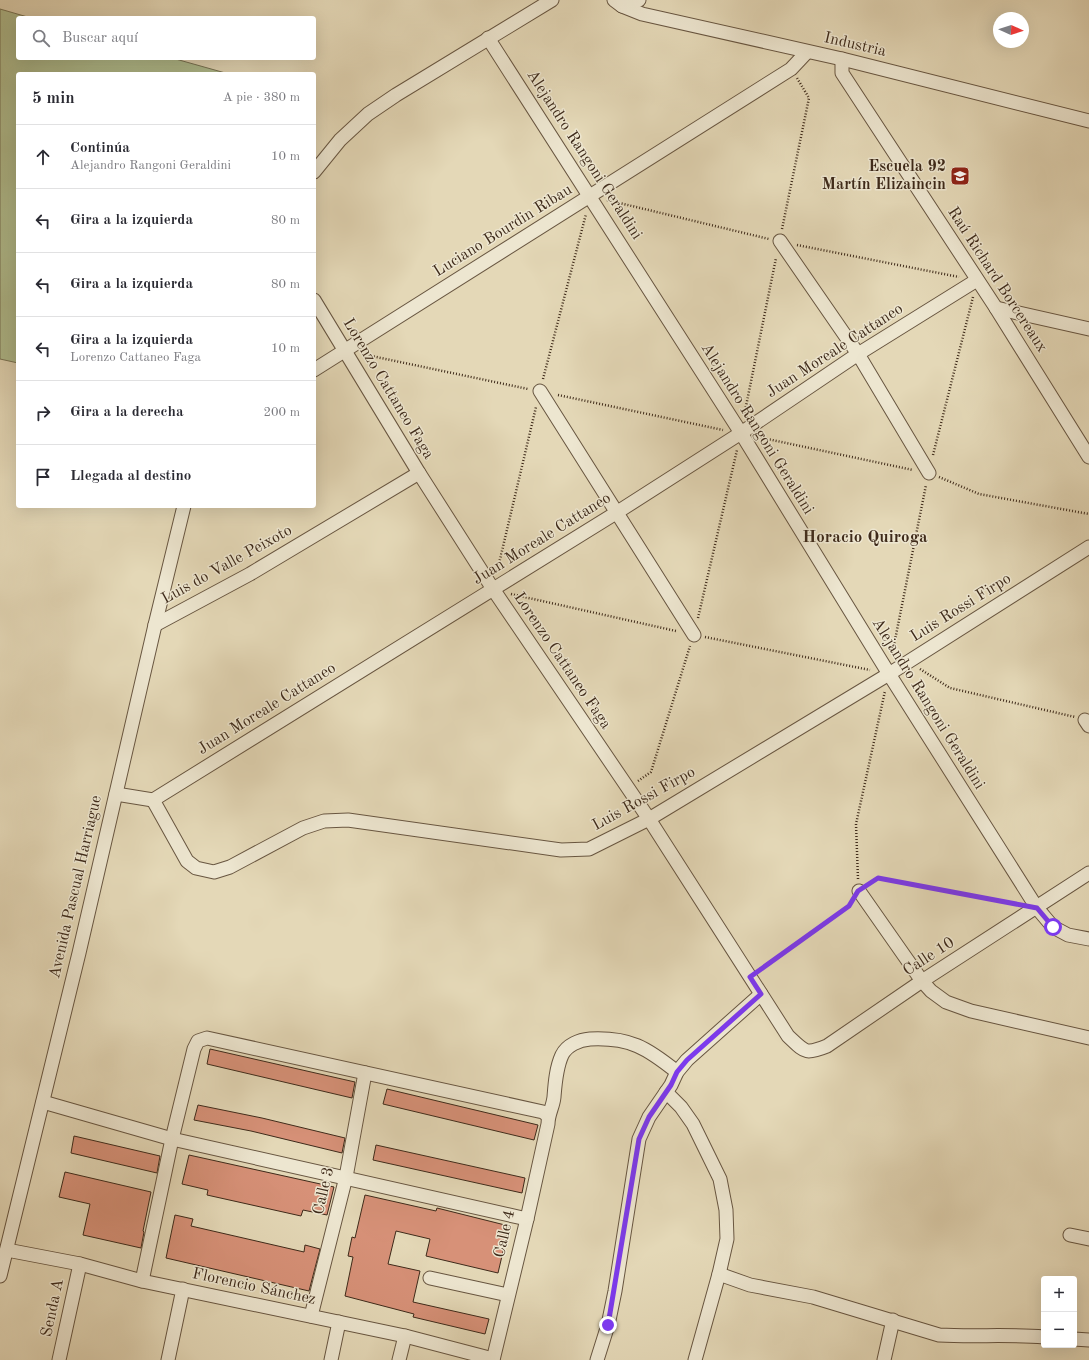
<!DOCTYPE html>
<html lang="es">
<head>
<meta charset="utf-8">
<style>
	:root { --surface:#fff; --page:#f2f2f3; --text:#2b2b33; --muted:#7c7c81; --line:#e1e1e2 }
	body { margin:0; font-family:"Old Standard TT",serif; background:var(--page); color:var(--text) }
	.controls { position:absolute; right:12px; bottom:12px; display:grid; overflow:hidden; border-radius:4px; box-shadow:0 4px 16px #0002 }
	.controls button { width:36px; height:36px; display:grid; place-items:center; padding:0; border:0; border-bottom:1px solid var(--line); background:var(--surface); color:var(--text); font:20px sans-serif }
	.compass { position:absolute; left:993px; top:12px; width:36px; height:36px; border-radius:50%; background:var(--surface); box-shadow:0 4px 16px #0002; rotate:93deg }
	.stop { position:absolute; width:12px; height:12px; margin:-9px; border:3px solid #7c3aed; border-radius:50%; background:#fff }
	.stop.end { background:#7c3aed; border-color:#fff; box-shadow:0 1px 4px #0008 }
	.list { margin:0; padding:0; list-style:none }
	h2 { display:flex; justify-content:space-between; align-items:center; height:52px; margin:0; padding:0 16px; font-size:17px }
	h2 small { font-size:13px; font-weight:400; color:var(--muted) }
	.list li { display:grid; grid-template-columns:26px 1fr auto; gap:12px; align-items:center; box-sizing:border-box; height:64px; padding:0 16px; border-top:1px solid var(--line) }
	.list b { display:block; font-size:15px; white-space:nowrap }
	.list p { margin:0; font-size:13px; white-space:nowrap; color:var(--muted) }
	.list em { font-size:13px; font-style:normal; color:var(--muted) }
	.icon { flex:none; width:22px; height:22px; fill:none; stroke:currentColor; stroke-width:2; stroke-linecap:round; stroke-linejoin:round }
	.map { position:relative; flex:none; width:1089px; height:1360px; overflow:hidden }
	.search { position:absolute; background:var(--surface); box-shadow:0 4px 16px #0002; left:16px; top:16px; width:300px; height:44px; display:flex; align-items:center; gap:10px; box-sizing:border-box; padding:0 14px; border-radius:4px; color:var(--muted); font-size:15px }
	.panel { position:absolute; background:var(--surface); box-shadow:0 4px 16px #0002; left:16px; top:72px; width:300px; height:436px; border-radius:4px }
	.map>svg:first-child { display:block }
	.green { fill:#b1bf91; stroke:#787456 }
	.building { fill:#d79178; stroke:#3e2a1a }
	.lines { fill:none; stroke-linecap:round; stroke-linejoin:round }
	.minor-casing { stroke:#685641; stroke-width:15 }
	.path { stroke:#3e2a1a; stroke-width:2.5; stroke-dasharray:1 2; stroke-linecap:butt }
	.minor { stroke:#ede6d0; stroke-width:13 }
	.route { stroke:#7c3aed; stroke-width:5 }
	.labels { text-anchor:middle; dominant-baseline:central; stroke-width:3; stroke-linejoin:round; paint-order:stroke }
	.street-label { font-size:16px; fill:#3e2a1a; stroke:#ede6d0 }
	.poi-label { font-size:16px; font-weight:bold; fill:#3e2a1a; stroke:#ede6d0; text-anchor:end }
	.neighbourhood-label { font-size:17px; font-weight:bold; fill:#3e2a1a; stroke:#ede6d0 }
</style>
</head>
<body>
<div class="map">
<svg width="1089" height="1360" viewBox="0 0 1089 1360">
	<rect width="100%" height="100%" fill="#e4d8b7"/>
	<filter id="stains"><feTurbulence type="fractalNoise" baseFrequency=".005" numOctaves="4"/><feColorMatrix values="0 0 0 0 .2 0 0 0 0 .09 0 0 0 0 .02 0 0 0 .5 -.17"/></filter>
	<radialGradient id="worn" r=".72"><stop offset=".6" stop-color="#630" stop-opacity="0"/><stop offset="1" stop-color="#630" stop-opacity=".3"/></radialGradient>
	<polygon class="green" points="0,9 31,18 18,18 18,58 172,58 229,74 18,74 18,363 0,359"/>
	<g class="building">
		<polygon points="210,1049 355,1082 352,1098 207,1064"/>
		<polygon points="387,1089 538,1125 534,1140 383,1104"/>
		<polygon points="198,1105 262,1118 345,1138 342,1153 251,1131 194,1120"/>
		<polygon points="74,1136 160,1156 157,1173 71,1153"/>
		<polygon points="376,1145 525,1178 522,1193 373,1160"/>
		<polygon points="189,1155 334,1187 327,1215 303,1210 301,1216 207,1195 208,1190 182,1184"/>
		<polygon points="65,1172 151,1192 143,1231 144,1232 141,1248 83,1235 90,1204 59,1197"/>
		<polygon points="365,1195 436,1211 437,1208 509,1226 498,1273 426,1256 430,1239 396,1231 388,1264 420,1271 413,1302 489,1319 485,1334 413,1317 414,1314 345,1296 353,1257 348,1256 352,1237 355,1238"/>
		<polygon points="175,1215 193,1219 191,1226 304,1252 305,1245 320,1249 309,1291 166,1258"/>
	</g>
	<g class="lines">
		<defs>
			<g id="minor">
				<polyline points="614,0 622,6 642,14 842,59 1089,121"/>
				<polyline points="622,6 639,0"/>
				<polyline points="488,38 741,433 889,674 1037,908 1053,927 1068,935 1089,939"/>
				<polyline points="842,59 842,73 996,308 1089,457"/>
				<polyline points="314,172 340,140 368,114 396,95 552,0"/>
				<polyline points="780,241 858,354 929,473"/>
				<path d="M314,300L419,473L493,589L649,819L788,1036C805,1052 805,1055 827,1046L922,981L1089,873"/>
				<polyline points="996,308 1089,329"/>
				<polyline points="314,370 791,69 807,52"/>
				<polyline points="540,391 694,635"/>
				<polyline points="155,625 250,574 419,473"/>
				<polyline points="1085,720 1089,726"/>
				<polyline points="116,794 153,800 616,513 741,433 858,354 977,280"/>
				<polyline points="153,800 187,861 196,868 214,872 230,867 303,828 324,821 348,820 561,850 589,849 649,819 889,674 1089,547"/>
				<polyline points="859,891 922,981 931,991 946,1002 971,1011 1089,1038"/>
				<polyline points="666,1092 681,1107 693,1124 720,1179 726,1210 727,1239 719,1274 695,1360"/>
				<polyline points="43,1102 172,1139 527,1219"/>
				<polyline points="1070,1235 1089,1239"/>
				<polyline points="7,1250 80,1264 142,1281 405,1336 493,1359"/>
				<path d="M719,1274L750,1285L813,1297L939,1335C974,1337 1009,1334 1044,1337"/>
				<polyline points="0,1276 79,953 155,625 184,506"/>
				<polyline points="430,1278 508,1295"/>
				<polyline points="142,1281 172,1139 194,1049 198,1041 207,1038 543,1112 548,1116"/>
				<polyline points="311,1316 346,1177 365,1073"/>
				<polyline points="1074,1339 1089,1340"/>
				<polyline points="59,1360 80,1264"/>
				<polyline points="168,1360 183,1289"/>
				<polyline points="331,1360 339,1322"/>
				<polyline points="399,1360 405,1336"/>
				<path d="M493,1360L527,1219L548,1124C548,1114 553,1107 554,1097C555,1084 556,1068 562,1055C567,1045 579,1040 590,1039C630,1037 647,1048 677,1072"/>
				<polyline points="597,1360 608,1325 615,1291 639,1139 649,1117 671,1085 677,1072 687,1060 761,994"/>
				<polyline points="884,1360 893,1320"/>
			</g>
		</defs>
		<use href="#minor" class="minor-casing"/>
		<g class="path">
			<polyline points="607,200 769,239"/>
			<polyline points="782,229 809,98 797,78"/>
			<polyline points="797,245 959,277"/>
			<polyline points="362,354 528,389"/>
			<polyline points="543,379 586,214"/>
			<polyline points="558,395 723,430"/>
			<polyline points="744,416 776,258"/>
			<polyline points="758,437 913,470"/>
			<polyline points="933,455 973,297"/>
			<polyline points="939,477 979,494 1089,514"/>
			<polyline points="497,572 536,407"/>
			<polyline points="511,594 676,631"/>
			<polyline points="698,618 737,450"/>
			<polyline points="705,637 870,670"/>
			<polyline points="892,655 926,485"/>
			<polyline points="920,669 950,688 1075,717"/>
			<polyline points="638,781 651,772 690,646"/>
			<polyline points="858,879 856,824 885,691"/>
			<polyline points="869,884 878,878 1018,904"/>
			<polyline points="760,969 849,906 852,901"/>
		</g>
		<use href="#minor" class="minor"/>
	</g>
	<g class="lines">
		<polyline class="route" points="608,1325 639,1139 649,1117 671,1085 677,1072 687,1060 761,994 750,977 849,906 858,891 878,878 1037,908 1053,927"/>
	</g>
	<defs>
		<symbol id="school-square" viewBox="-11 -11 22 22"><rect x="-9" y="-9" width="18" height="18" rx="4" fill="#8f2418" stroke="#ede6d0"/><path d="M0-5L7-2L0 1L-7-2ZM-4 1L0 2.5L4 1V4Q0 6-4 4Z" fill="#fff"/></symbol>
	</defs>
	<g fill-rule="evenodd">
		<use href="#school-square" x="949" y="165" width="22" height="22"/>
	</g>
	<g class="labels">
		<g class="street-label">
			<text transform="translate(855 45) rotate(13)">Industria</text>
			<text transform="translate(584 155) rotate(57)">Alejandro Rangoni Geraldini</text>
			<text transform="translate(503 231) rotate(-32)">Luciano Bourdin Ribau</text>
			<text transform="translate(997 280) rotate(57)">Raú Richard Borcereaux</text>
			<text transform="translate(835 351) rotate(-33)">Juan Moreale Cattaneo</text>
			<text transform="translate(388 389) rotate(59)">Lorenzo Cattaneo Faga</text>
			<text transform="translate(757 429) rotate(58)">Alejandro Rangoni Geraldini</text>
			<text transform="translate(542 539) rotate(-32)">Juan Moreale Cattaneo</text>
			<text transform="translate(227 565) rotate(-29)">Luis do Valle Peixoto</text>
			<text transform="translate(961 608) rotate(-32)">Luis Rossi Firpo</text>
			<text transform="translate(562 661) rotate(56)">Lorenzo Cattaneo Faga</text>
			<text transform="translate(928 704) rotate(58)">Alejandro Rangoni Geraldini</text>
			<text transform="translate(267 709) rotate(-32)">Juan Moreale Cattaneo</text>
			<text transform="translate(644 799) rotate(-29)">Luis Rossi Firpo</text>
			<text transform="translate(76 887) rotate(-77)">Avenida Pascual Harriague</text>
			<text transform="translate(929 957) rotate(-33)">Calle 10</text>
			<text transform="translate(324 1191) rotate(-77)">Calle 3</text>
			<text transform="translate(505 1234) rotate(-77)">Calle 4</text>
			<text transform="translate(254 1287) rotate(12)">Florencio Sánchez</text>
			<text transform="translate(53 1308) rotate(-78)">Senda A</text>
		</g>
		<g class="poi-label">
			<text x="946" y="167">Escuela 92<tspan x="946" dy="18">Martín Elizaincin</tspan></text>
		</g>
		<g class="neighbourhood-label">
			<text x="865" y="537">Horacio Quiroga</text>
		</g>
	</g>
	<rect width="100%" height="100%" filter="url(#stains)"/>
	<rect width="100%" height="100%" fill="url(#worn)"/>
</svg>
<div class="controls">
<button>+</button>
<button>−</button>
</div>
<svg class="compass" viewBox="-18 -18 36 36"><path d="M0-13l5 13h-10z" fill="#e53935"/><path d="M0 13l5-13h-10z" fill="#7c7c81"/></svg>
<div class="stop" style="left:1053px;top:927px"></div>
<div class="stop end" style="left:608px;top:1325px"></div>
<div class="search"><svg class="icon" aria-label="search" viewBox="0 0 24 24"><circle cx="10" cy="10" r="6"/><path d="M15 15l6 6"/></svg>Buscar aquí</div>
<section class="panel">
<h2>5 min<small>A pie · 380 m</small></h2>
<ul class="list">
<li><svg class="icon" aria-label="ahead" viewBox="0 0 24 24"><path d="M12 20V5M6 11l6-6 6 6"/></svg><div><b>Continúa</b><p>Alejandro Rangoni Geraldini</p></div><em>10 m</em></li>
<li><svg class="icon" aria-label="left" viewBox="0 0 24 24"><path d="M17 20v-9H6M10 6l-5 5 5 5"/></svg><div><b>Gira a la izquierda</b></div><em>80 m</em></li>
<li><svg class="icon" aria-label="left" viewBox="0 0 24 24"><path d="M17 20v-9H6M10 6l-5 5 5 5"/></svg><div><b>Gira a la izquierda</b></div><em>80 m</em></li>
<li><svg class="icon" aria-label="left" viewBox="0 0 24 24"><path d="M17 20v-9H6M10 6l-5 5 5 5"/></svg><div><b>Gira a la izquierda</b><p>Lorenzo Cattaneo Faga</p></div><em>10 m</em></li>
<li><svg class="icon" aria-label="right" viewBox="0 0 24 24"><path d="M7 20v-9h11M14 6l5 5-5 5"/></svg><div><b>Gira a la derecha</b></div><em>200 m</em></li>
<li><svg class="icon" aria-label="arrive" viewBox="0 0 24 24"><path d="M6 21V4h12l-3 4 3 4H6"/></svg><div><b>Llegada al destino</b></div></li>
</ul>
</section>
</div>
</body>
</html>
